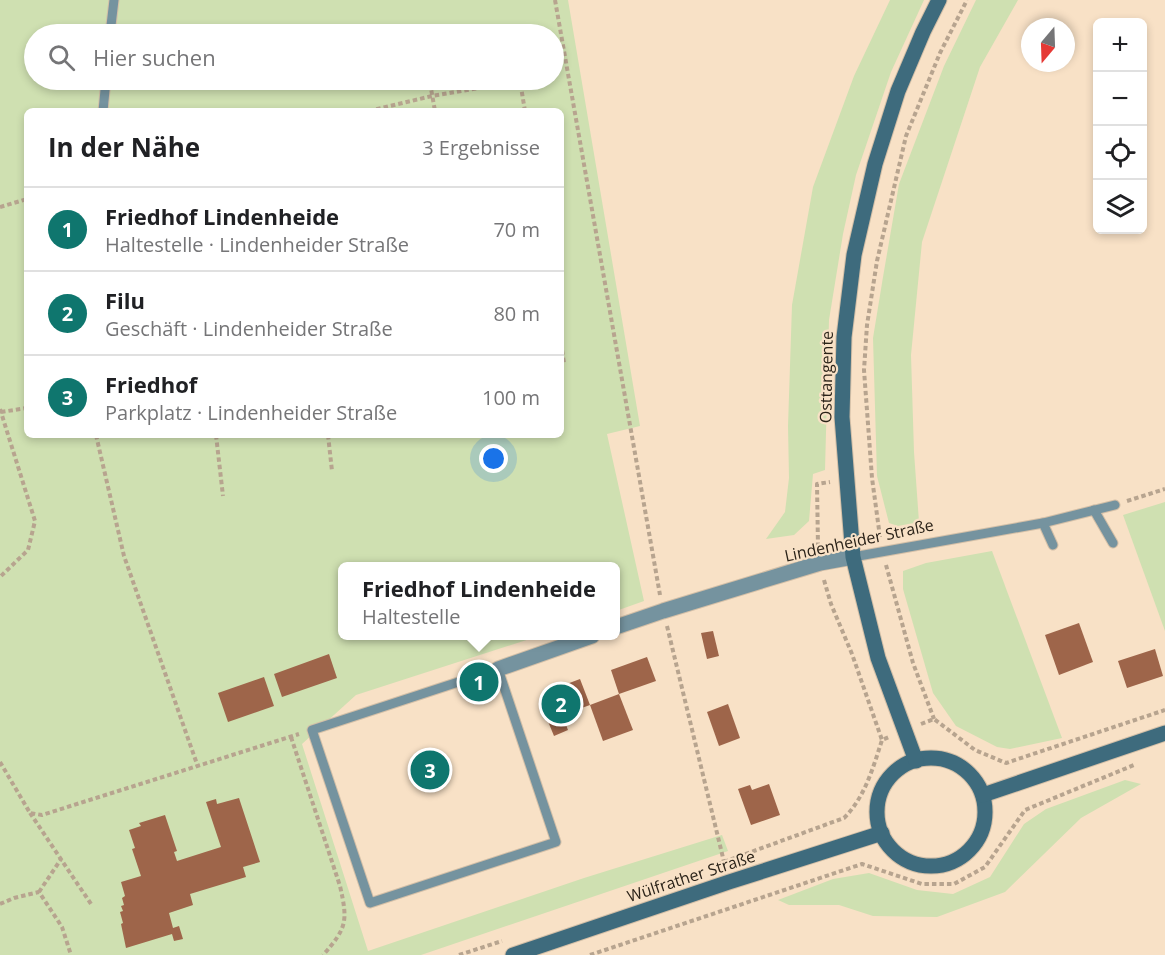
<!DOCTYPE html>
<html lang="de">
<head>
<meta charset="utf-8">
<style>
	:root { --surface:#fff; --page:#f6f6f6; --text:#202124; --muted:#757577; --line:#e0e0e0; --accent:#0f766e }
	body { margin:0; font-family:"Open Sans",sans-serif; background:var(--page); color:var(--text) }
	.controls { position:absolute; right:18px; top:18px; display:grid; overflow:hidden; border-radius:9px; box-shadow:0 3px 9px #0003 }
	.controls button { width:54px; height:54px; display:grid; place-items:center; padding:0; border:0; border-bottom:2px solid var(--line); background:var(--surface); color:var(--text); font:30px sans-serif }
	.compass { position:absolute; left:1021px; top:18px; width:54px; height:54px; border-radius:50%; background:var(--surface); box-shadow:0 3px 9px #0003; rotate:199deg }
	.you { position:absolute; left:494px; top:459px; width:21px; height:21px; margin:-15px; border:4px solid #fff; border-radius:50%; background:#1a73e8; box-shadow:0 0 0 9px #1a73e833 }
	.badge { display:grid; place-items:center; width:39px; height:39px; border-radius:50%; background:var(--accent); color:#fff; font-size:20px; font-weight:700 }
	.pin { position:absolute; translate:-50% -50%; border:3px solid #fff; box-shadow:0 2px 6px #0006 }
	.popup { position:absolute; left:338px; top:562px; width:282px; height:78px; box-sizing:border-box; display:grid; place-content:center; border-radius:9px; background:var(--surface); filter:drop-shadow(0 2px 4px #0005); font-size:20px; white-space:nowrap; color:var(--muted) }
	.popup b { font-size:22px; color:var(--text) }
	.popup::after { content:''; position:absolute; left:50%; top:100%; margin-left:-12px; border:12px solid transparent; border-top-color:var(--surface) }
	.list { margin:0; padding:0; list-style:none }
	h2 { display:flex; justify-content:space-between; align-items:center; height:78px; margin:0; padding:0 24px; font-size:26px }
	h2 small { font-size:20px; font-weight:400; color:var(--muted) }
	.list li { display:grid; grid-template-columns:39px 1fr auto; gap:18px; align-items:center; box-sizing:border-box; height:84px; padding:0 24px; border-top:2px solid var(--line) }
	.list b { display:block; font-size:22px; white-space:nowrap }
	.list p { margin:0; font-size:20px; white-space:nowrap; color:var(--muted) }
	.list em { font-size:20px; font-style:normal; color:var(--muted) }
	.icon { flex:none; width:33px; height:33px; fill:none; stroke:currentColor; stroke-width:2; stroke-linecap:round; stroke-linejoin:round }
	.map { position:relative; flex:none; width:1165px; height:955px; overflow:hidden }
	.search { position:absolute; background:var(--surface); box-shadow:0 3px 9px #0003; left:24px; top:24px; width:540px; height:66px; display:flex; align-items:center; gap:15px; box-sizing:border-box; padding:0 21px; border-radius:33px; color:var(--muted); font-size:22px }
	.panel { position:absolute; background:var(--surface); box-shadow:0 3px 9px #0003; left:24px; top:108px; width:540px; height:330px; border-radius:9px }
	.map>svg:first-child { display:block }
	.green { fill:#cfe0b1; fill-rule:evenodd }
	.building { fill:#9e654a }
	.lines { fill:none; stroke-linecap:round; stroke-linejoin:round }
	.lane-casing { stroke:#d3bfa7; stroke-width:11 }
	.street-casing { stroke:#d3bfa7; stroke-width:17 }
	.secondary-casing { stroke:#d3bfa7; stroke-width:17 }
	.path { stroke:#b7a48f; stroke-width:4; stroke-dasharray:4.5 3; stroke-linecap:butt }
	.lane { stroke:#75939f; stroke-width:9 }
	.street { stroke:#75939f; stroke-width:15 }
	.secondary { stroke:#3e6b7d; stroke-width:15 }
	.labels { text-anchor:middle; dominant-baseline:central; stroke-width:4.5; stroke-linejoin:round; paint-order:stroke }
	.street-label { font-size:16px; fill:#2a2218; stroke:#f8e1c6 }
</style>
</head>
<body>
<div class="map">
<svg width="1165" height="955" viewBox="0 0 1165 955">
	<rect width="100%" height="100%" fill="#f8e1c6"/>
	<g class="green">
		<path d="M0,0H568L640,426L607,434L644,601L616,611V566H342V636H539L356,695L302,744L368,951L584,878L722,835L728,851L421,955H0ZM34,34H554V80H34ZM27,111H561V435H27Z"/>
		<polygon points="890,0 924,0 891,72 856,175 843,234 829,320 825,470 813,474 809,521 794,535 766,539 785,512 789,478 788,426 792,305 813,187 854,76"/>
		<polygon points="976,0 1018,0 980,67 922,242 911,355 914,452 919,522 898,526 889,523 877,476 873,338 883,277 899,184 944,66"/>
		<polygon points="1165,502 1165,631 1123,515"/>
		<polygon points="992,551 1062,738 1010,749 997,747 956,726 933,693 903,589 903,571 926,563"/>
		<polygon points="1125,780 1141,784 1081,818 1005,892 937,917 873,916 839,905 789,905 778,900 833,879 869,873 917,890 953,894 990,877 1024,824 1046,809"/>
	</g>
	<g class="building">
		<polygon points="1079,623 1093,662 1059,675 1045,635"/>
		<polygon points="713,631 719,656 707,659 701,633"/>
		<polygon points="1155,649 1163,676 1127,688 1118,661"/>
		<polygon points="329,654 337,678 282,697 274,674"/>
		<polygon points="647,657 656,681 619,694 611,670"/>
		<polygon points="264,677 274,706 228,722 218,693"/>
		<polygon points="580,679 590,705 562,715 568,730 554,736 545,714 555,710 548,691"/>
		<polygon points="619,694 633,730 603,741 590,705"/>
		<polygon points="728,704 740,738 719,746 707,712"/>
		<polygon points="769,784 780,815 751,825 738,789 750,785 752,790"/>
		<polygon points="239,798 260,862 243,867 246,877 190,894 193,905 169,913 173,928 179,926 183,939 174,941 172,934 126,948 121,924 123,923 120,912 123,911 121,906 124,905 122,898 125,896 121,882 141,876 132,849 135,848 129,830 141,826 139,823 165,815 177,851 174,852 177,861 221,847 206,802 216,799 217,804"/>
	</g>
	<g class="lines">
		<defs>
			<g id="lane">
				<polyline points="110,34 114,0"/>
				<polyline points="103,111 106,80"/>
				<polyline points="1094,510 1113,543"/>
				<polyline points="1043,523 1053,545"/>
				<polyline points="853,557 1043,523 1115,505"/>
				<polygon points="498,669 556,842 370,903 312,730"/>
			</g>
			<g id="street">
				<polyline points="616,627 663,611 820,563 853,557"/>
				<polyline points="498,669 592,636"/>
			</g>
			<g id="secondary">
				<circle cx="931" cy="812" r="54"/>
				<polyline points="916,761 878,658 853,557 842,417 844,337 854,255 875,164 898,91 923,32 939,0"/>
				<polyline points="983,795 1165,733"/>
				<polyline points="513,955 729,882 882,833"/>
			</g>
		</defs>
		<use href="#lane" class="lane-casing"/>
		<use href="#street" class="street-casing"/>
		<use href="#secondary" class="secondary-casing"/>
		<g class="path">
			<polyline points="555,0 660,595"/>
			<polyline points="430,83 435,111"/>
			<polyline points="369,111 432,96 520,81 525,111"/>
			<polyline points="0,207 27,199"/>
			<polyline points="561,343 564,363 561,363"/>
			<polyline points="0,409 35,521 28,550 0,577"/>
			<polyline points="1,412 27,408"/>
			<polyline points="96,435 124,556 198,767"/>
			<polyline points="216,435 223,496"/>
			<polyline points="328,435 332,471"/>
			<polyline points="1127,501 1165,489"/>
			<polyline points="880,537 872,478 864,370 867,325 877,261 906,136 940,53 967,0"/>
			<polyline points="818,547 817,484 830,482"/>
			<polyline points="886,565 913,663 934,719"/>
			<polyline points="824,580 831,604 852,654 882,740"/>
			<polyline points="667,626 725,866"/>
			<polyline points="921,724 934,719 975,750 1006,763 1165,710"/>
			<path d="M291,737L340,886C348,921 347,928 323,955"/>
			<polyline points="0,762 30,813 42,815 299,734"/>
			<polyline points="30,813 91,904"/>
			<path d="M710,867L844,818C865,797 873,768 882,740L889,737"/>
			<polyline points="39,892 61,859"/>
			<polyline points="0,904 14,898 39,892 62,927 71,955"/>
			<polyline points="459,955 502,941"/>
			<polyline points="590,955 862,864 922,884 954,884 985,867 1025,810 1134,765"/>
		</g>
		<use href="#lane" class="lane"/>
		<use href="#street" class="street"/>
		<use href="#secondary" class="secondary"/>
	</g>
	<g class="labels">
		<g class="street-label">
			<text transform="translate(826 377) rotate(-89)">Osttangente</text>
			<text transform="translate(859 540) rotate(-12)">Lindenheider Straße</text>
			<text transform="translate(691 876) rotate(-18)">Wülfrather Straße</text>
		</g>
	</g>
</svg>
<div class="controls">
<button>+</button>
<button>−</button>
<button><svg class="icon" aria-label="locate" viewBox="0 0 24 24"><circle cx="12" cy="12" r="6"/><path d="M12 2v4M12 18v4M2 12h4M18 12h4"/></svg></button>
<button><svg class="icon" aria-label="layers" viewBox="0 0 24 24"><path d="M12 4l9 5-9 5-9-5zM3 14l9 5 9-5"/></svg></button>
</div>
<svg class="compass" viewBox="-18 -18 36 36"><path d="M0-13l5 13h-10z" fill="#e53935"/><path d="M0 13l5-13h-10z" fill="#757577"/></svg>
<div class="you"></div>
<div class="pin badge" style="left:479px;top:682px">1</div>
<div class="popup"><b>Friedhof Lindenheide</b>Haltestelle</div>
<div class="pin badge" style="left:561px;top:704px">2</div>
<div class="pin badge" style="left:430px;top:770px">3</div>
<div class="search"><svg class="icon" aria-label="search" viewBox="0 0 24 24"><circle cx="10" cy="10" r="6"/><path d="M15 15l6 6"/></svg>Hier suchen</div>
<section class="panel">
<h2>In der Nähe<small>3 Ergebnisse</small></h2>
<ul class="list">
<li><span class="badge">1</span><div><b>Friedhof Lindenheide</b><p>Haltestelle · Lindenheider Straße</p></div><em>70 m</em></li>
<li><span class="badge">2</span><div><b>Filu</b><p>Geschäft · Lindenheider Straße</p></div><em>80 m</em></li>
<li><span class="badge">3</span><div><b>Friedhof</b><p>Parkplatz · Lindenheider Straße</p></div><em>100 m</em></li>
</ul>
</section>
</div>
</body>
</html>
